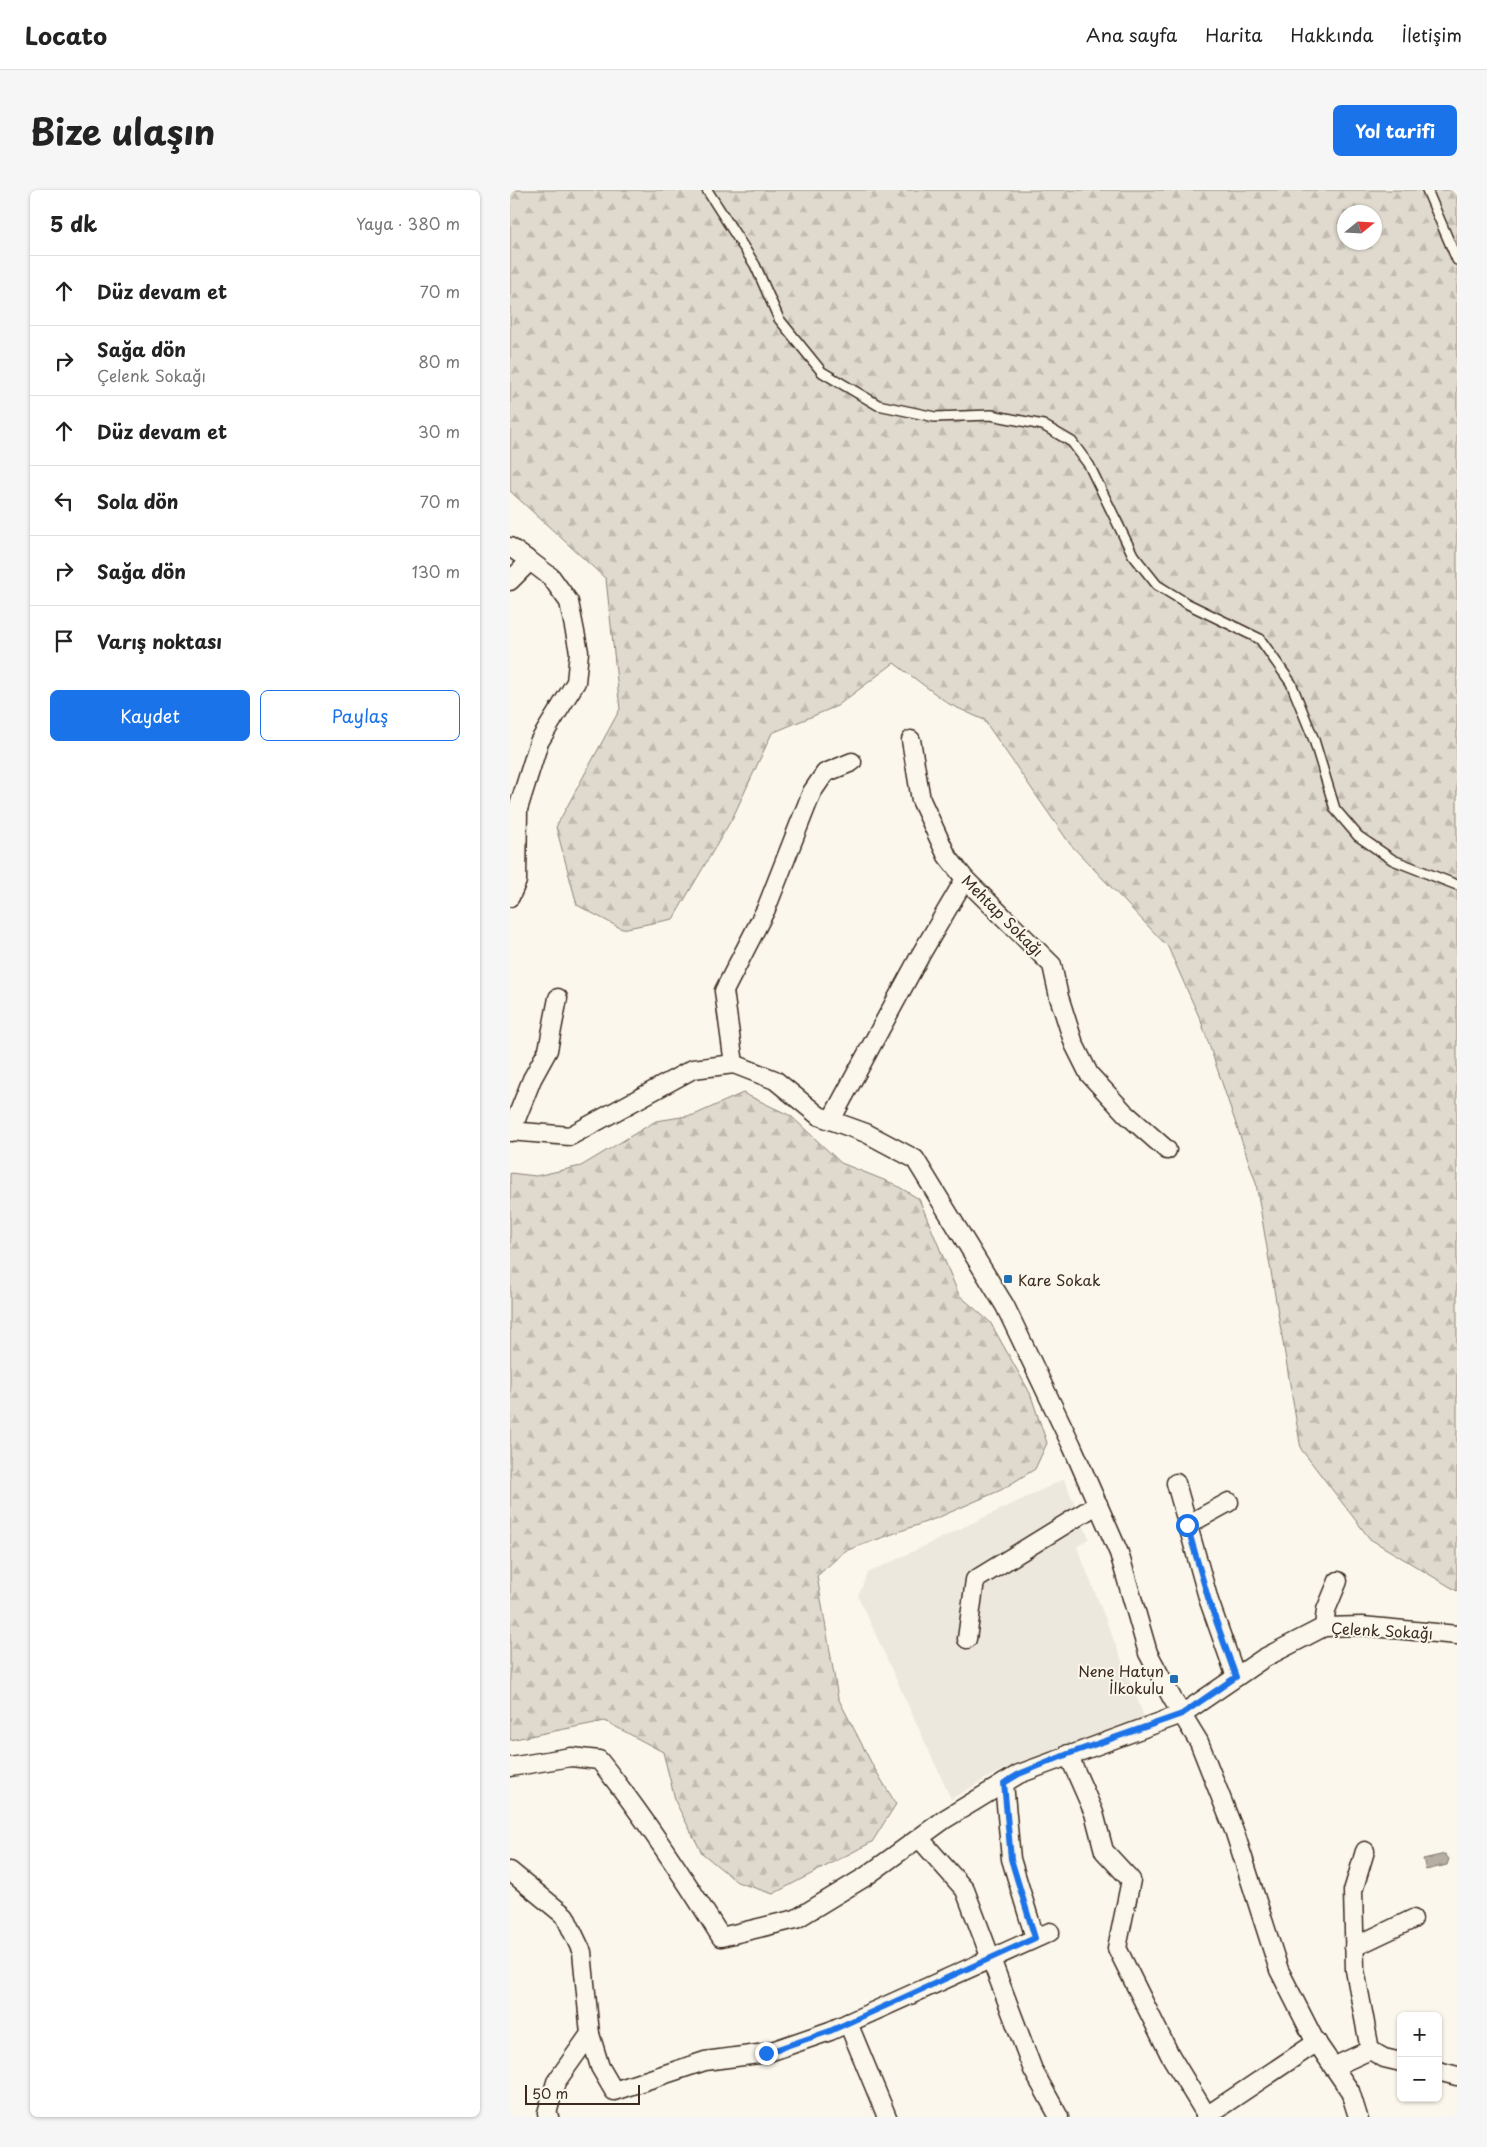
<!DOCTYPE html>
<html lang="tr">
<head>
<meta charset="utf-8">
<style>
	:root { --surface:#fff; --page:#f6f6f6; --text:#222; --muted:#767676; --line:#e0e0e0; --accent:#1a73e8 }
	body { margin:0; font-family:"Playpen Sans",sans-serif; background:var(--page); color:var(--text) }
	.controls { position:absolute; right:15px; bottom:15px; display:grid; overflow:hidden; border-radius:8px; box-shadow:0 1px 4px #0004 }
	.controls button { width:45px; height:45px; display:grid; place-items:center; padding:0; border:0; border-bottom:1px solid var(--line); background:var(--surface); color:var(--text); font:25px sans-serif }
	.compass { position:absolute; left:827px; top:15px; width:45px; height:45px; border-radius:50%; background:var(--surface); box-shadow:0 1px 4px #0004; rotate:72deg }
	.scale { position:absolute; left:15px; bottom:12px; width:115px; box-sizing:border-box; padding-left:5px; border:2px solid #3b2a1e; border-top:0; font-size:14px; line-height:18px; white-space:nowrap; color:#3b2a1e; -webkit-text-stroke:4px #fbf7ec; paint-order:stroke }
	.stop { position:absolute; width:15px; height:15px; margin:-11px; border:4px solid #1a73e8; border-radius:50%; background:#fff }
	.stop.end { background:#1a73e8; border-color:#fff; box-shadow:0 1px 5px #0008 }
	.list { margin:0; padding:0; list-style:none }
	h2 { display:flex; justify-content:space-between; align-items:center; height:65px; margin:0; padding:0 20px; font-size:21px }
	h2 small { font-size:16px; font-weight:400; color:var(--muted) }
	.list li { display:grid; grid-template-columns:32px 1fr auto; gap:15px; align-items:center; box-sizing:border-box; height:70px; padding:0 20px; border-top:1px solid var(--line) }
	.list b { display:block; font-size:19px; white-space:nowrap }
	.list p { margin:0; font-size:16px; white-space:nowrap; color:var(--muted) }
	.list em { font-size:16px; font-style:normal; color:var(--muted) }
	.actions { display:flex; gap:10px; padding:15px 20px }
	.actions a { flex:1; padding:11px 0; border:1px solid var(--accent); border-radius:8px; text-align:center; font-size:18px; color:var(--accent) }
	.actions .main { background:var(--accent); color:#fff }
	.icon { flex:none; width:28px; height:28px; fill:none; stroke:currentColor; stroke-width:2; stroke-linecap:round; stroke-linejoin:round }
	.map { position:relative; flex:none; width:947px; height:1927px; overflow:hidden; border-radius:8px }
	header { display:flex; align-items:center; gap:30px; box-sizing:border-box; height:70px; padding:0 25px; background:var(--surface); border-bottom:1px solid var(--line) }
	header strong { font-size:24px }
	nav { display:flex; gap:28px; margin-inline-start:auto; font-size:18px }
	.intro { display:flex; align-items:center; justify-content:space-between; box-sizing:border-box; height:120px; padding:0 30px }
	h1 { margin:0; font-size:35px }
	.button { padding:12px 22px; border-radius:8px; background:var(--accent); color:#fff; font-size:18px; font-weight:700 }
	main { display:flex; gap:30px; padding:0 30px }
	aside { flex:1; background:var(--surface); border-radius:8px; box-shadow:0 1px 4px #0004 }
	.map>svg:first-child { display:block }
	.built { fill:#ede8dd }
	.forest { fill:url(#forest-firs); stroke:#8d8276; fill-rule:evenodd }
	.water { fill:url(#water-ripples); stroke:#85796d }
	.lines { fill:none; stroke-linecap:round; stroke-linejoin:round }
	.lane-casing { stroke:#3b2a1e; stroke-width:12 }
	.street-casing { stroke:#3b2a1e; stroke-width:21 }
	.lane { stroke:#fbf7ec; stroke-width:9 }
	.street { stroke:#fbf7ec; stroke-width:18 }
	.route { stroke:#1a73e8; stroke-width:6 }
	.poi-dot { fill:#1f6fb2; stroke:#fbf7ec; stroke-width:2 }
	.labels { text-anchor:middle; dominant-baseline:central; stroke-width:4; stroke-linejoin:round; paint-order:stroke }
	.street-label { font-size:15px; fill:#3b2a1e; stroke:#fbf7ec }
	.poi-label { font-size:15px; fill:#3b2a1e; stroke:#fbf7ec; text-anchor:start }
</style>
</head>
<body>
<header>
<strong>Locato</strong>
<nav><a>Ana sayfa</a><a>Harita</a><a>Hakkında</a><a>İletişim</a></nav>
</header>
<div class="intro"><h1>Bize ulaşın</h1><a class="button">Yol tarifi</a></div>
<main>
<aside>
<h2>5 dk<small>Yaya · 380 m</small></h2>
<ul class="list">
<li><svg class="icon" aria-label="ahead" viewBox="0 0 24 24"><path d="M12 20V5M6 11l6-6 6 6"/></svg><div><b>Düz devam et</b></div><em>70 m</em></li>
<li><svg class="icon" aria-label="right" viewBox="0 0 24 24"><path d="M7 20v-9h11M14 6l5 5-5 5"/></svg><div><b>Sağa dön</b><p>Çelenk Sokağı</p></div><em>80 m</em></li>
<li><svg class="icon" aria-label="ahead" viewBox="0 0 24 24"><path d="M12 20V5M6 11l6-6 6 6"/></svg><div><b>Düz devam et</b></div><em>30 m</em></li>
<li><svg class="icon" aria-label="left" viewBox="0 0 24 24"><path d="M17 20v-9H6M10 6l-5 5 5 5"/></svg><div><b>Sola dön</b></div><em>70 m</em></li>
<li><svg class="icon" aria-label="right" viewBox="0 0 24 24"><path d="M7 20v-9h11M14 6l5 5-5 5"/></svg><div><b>Sağa dön</b></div><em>130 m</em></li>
<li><svg class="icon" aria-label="arrive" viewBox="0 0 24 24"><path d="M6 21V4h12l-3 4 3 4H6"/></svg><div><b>Varış noktası</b></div></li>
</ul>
<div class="actions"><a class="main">Kaydet</a><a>Paylaş</a></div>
</aside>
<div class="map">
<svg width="947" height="1927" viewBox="0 0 947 1927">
	<defs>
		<pattern id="forest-firs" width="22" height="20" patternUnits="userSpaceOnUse" patternTransform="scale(1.25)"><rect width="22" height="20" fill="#dfd9ce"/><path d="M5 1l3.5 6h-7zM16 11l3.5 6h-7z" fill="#c0bab0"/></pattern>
		<pattern id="water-ripples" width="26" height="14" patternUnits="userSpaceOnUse" patternTransform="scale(1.25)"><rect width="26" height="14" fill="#b6aea2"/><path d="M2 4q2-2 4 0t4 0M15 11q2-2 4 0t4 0" fill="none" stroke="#958e83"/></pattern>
	</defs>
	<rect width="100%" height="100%" fill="#fbf7ec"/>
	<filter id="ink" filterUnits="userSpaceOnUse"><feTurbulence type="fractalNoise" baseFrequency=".02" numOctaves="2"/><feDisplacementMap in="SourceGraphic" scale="10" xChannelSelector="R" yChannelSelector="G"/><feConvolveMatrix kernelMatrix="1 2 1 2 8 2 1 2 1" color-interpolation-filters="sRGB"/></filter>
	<g filter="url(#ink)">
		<polygon class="built" points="554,1289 579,1348 567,1357 635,1529 486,1583 441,1609 348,1406 358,1383"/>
		<g class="forest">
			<path d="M0,0H947V1401L860,1349L791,1259L746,993L691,831L658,757L560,654L474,530L439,514L384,473L327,516L262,543L223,627L163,729L112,739L67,715L46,637L110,519L96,389L0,301ZM834,22H864V52H834Z"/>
			<polygon points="233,903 281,926 331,973 384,994 409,1009 449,1105 480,1132 520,1203 537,1253 525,1279 491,1300 427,1328 335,1361 307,1386 328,1508 363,1576 386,1614 362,1652 263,1704 227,1692 192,1663 166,1613 153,1562 95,1531 0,1550 0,983 26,986 71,976 146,931 184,925"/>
		</g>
		<polygon class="water" points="935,1664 939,1669 937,1675 916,1680 913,1669"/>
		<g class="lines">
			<defs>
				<g id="lane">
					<polyline points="197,0 245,75 269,129 312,182 368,215 425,227 481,225 533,235 562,252 579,275 623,365 647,395 678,414 750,449 781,493 804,550 825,619 848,646 883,670 947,695"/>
					<polyline points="917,0 947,70"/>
				</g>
				<g id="street">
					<polyline points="0,357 20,371 0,391"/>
					<polyline points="401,550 411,610 437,666 455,689 542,775 549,807 564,854 579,884 615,923 657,960"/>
					<polyline points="0,707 7,691 8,619 29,552 66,492 69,462 59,412 41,387 20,371"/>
					<polyline points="224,874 214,801 256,719 302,602 315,583 342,572"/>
					<polyline points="321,930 411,764 455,689"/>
					<polyline points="0,941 60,946 183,879 224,874 265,890 309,926 356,943 405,969 495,1116 562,1256 609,1363 638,1463 662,1508 689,1552 725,1643 769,1780 803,1847 840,1901 848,1927"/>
					<polyline points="1,942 22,889 38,860 48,808"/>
					<polyline points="666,1293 699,1411 726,1487"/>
					<polyline points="677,1335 719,1312"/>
					<polyline points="814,1437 816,1420 828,1391"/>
					<polyline points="457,1449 465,1390 588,1314"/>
					<polyline points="558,1564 584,1623 594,1661 621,1690 607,1758 660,1865 697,1926"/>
					<path d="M0,1577L61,1567L89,1570C134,1626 173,1686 211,1747L286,1729L355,1687L435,1629L509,1584L672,1524L754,1468L814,1437L852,1436L947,1445"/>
					<polyline points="494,1593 501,1669 525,1748"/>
					<polyline points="409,1648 455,1700 523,1880 549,1927"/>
					<polyline points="855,1661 843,1701 845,1780 860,1860"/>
					<polyline points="0,1681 55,1726 72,1762 80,1844 46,1892 37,1923 39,1927"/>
					<polyline points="844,1757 903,1729"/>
					<polyline points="338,1833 377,1927"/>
					<polyline points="80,1844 90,1877 104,1901 195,1871 256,1863 320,1841 540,1742"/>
					<polyline points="823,1877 860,1860 874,1868 891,1872"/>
					<polyline points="928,1881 947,1886"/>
					<polyline points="695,1927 807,1852"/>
				</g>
			</defs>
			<use href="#lane" class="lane-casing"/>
			<use href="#street" class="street-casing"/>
			<use href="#lane" class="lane"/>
			<use href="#street" class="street"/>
		</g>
	</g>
	<g class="lines" filter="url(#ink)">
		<polyline class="route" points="256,1863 320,1841 525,1748 501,1669 494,1593 509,1584 558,1564 672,1524 726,1487 699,1411 677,1335"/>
	</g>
	<g class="poi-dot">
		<rect x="493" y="1084" width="10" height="10" rx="2.5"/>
		<rect x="659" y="1484" width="10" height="10" rx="2.5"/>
	</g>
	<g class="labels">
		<g class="street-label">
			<text transform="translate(493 725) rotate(45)">Mehtap Sokağı</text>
			<text transform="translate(872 1440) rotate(3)">Çelenk Sokağı</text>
		</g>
		<g class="poi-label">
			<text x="508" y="1089">Kare Sokak</text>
			<text x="654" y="1480" text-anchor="end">Nene Hatun<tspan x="654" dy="17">İlkokulu</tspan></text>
		</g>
	</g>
</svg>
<div class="controls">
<button>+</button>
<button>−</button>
</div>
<svg class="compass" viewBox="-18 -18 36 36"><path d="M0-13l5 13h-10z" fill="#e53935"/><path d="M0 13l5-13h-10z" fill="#767676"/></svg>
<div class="scale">50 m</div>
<div class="stop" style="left:677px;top:1335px"></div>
<div class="stop end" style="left:256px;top:1863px"></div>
</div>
</main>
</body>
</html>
